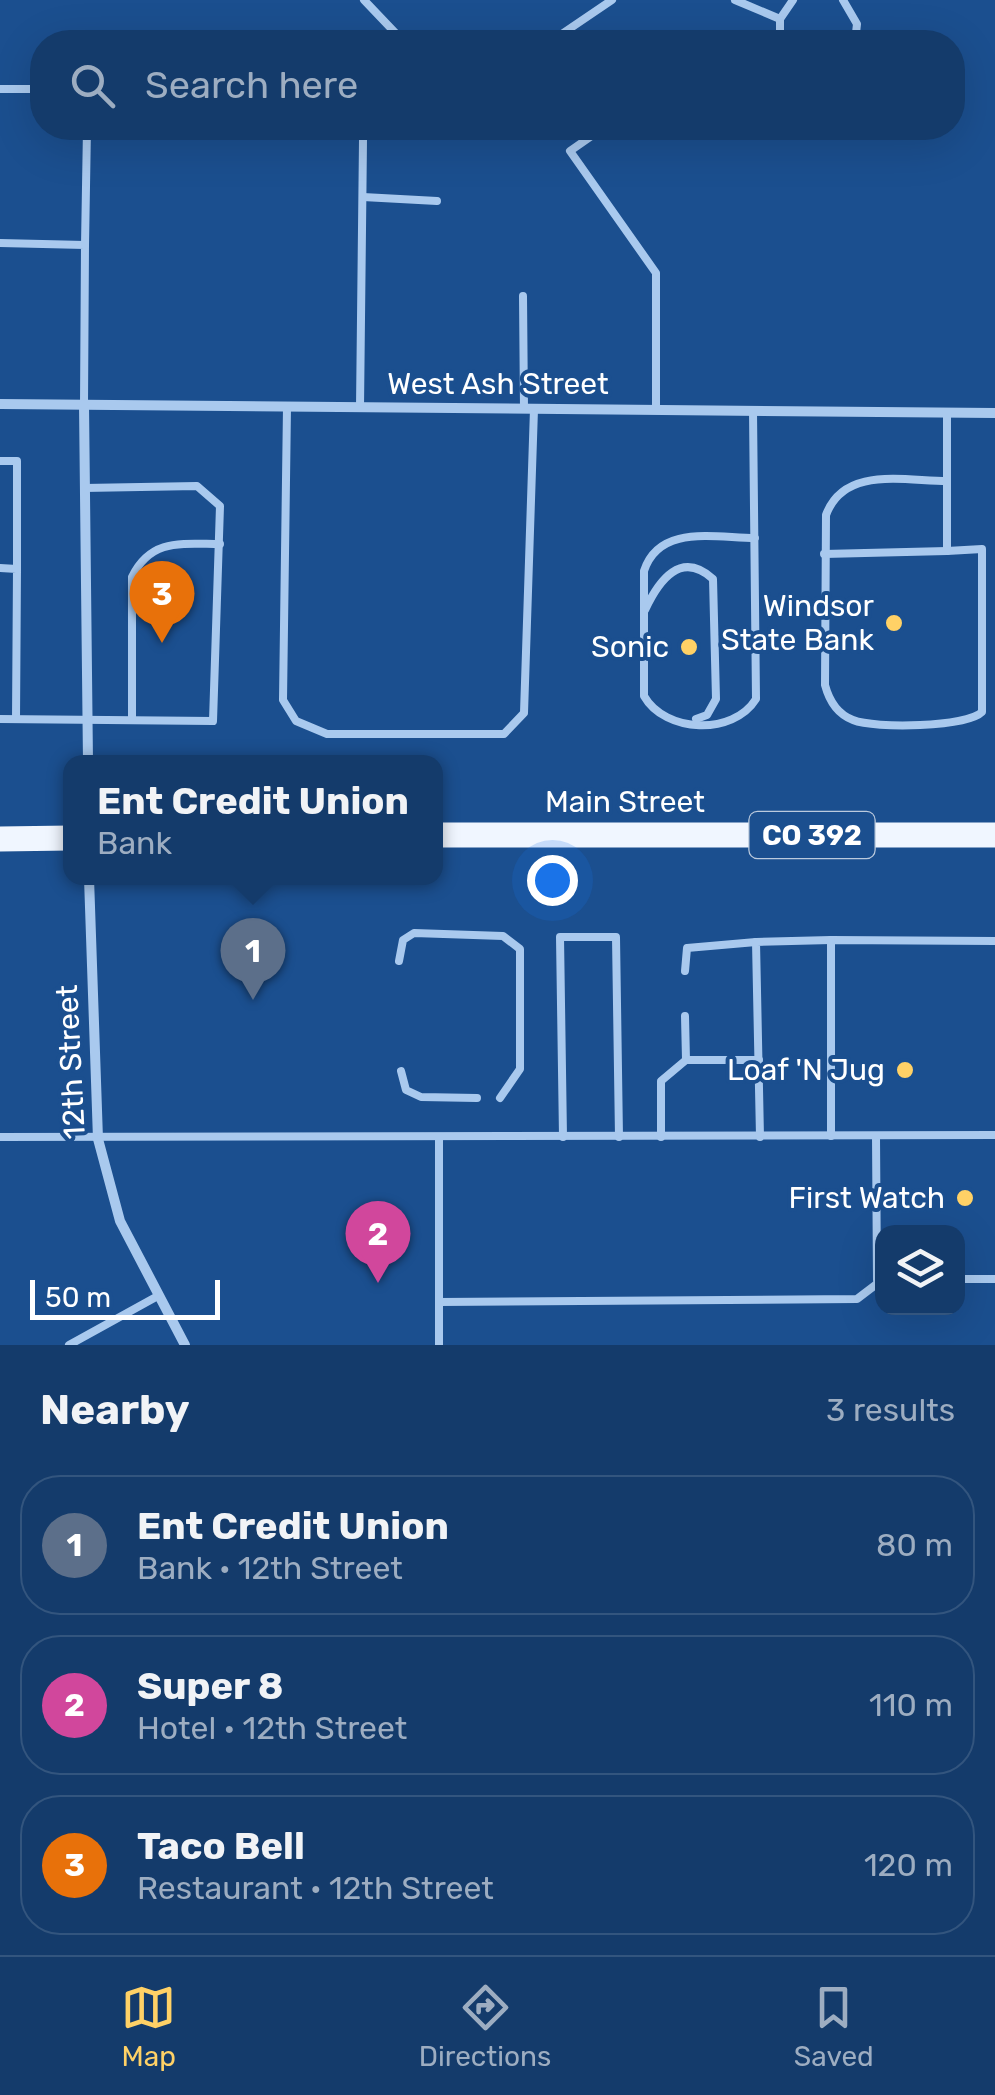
<!DOCTYPE html>
<html lang="en">
<head>
<meta charset="utf-8">
<style>
	:root { --surface:#143b6b; --page:#214673; --text:#f1f3f6; --muted:#9dadc1; --line:#33557e; --accent:#ffd166 }
	body { margin:0; font-family:Rubik,sans-serif; background:var(--page); color:var(--text) }
	.controls { position:absolute; right:30px; bottom:30px; display:grid; overflow:hidden; border-radius:20px; box-shadow:0 10px 40px #0002 }
	.controls button { width:90px; height:90px; display:grid; place-items:center; padding:0; border:0; border-bottom:2px solid var(--line); background:var(--surface); color:var(--text); font:50px sans-serif }
	.scale { position:absolute; left:30px; bottom:25px; width:190px; box-sizing:border-box; padding-left:10px; border:5px solid #fff; border-top:0; font-size:28px; line-height:35px; white-space:nowrap; color:#fff; -webkit-text-stroke:8px #1b4f8f; paint-order:stroke }
	.you { position:absolute; left:552px; top:880px; width:35px; height:35px; margin:-25px; border:8px solid #fff; border-radius:50%; background:#1a73e8; box-shadow:0 0 0 15px #1a73e833 }
	.badge { display:grid; place-items:center; width:65px; height:65px; border-radius:50%; background:var(--accent); color:#fff; font-size:32px; font-weight:700 }
	.pin { position:absolute; translate:-50% -82px; filter:drop-shadow(0 2px 5px #0008) }
	.pin::after { content:''; position:absolute; top:52px; width:35px; height:30px; background:inherit; clip-path:polygon(0 0,100% 0,50% 100%) }
	.popup { position:absolute; left:63px; top:755px; width:380px; height:130px; box-sizing:border-box; display:grid; place-content:center; border-radius:20px; background:var(--surface); filter:drop-shadow(0 2px 8px #0005); font-size:32px; white-space:nowrap; color:var(--muted) }
	.popup b { font-size:38px; color:var(--text) }
	.popup::after { content:''; position:absolute; left:50%; top:100%; margin-left:-20px; border:20px solid transparent; border-top-color:var(--surface) }
	.list { margin:0; padding:0; list-style:none }
	h2 { display:flex; justify-content:space-between; align-items:center; height:130px; margin:0; padding:0 40px; font-size:42px }
	h2 small { font-size:32px; font-weight:400; color:var(--muted) }
	.list li { display:grid; grid-template-columns:65px 1fr auto; gap:30px; align-items:center; box-sizing:border-box; height:140px; margin:0 20px 20px; padding:0 20px; border:2px solid var(--line); border-radius:40px }
	.list b { display:block; font-size:38px; white-space:nowrap }
	.list p { margin:0; font-size:32px; white-space:nowrap; color:var(--muted) }
	.list em { font-size:32px; font-style:normal; color:var(--muted) }
	.icon { flex:none; width:55px; height:55px; fill:none; stroke:currentColor; stroke-width:2; stroke-linecap:round; stroke-linejoin:round }
	.map { position:relative; flex:none; width:995px; height:1345px; overflow:hidden }
	.search { position:absolute; background:var(--surface); box-shadow:0 10px 40px #0002; left:30px; right:30px; top:30px; height:110px; display:flex; align-items:center; gap:25px; box-sizing:border-box; padding:0 35px; border-radius:40px; color:var(--muted); font-size:38px }
	.sheet { height:610px; background:var(--surface) }
	nav { display:flex; justify-content:space-around; align-items:center; box-sizing:border-box; height:140px; border-top:2px solid var(--line); background:var(--surface); font-size:28px; color:var(--muted) }
	nav a { display:grid; justify-items:center; gap:5px }
	nav .on { color:var(--accent) }
	.map>svg:first-child { display:block }
	.lines { fill:none; stroke-linecap:round; stroke-linejoin:round }
	.service { stroke:#a9c9ee; stroke-width:8 }
	.minor { stroke:#a9c9ee; stroke-width:10 }
	.primary { stroke:#f0f6ff; stroke-width:25 }
	.poi-dot { fill:#ffd166; stroke:#1b4f8f; stroke-width:4 }
	.labels { text-anchor:middle; dominant-baseline:central; stroke-width:8; stroke-linejoin:round; paint-order:stroke }
	.shield { fill:#1b4f8f; stroke:#bbcadd; stroke-width:2.5 }
	.shield-label { font-size:28px; font-weight:bold; fill:#fff }
	.street-label { font-size:30px; fill:#fff; stroke:#1b4f8f }
	.poi-label { font-size:30px; fill:#fff; stroke:#1b4f8f; text-anchor:end }
</style>
</head>
<body>
<div class="map">
<svg width="995" height="1345" viewBox="0 0 995 1345">
	<rect width="100%" height="100%" fill="#1b4f8f"/>
	<g class="lines">
		<g class="service">
			<polyline points="364,0 404,42"/>
			<polyline points="735,0 780,19"/>
			<polyline points="843,0 857,24 855,42"/>
			<polyline points="550,42 612,0"/>
			<polyline points="780,42 780,19 793,0"/>
			<polyline points="0,89 42,89"/>
			<polyline points="603,128 570,151 656,273 656,410"/>
			<polyline points="363,197 437,201"/>
			<polyline points="0,243 85,245 84,405"/>
			<polyline points="85,245 87,128"/>
			<polyline points="523,296 524,409"/>
			<polyline points="287,407 283,700 296,721 327,734 504,734 524,713 534,409"/>
			<polyline points="360,408 363,140"/>
			<path d="M753,411L756,699C733,736 665,733 644,696V571C659,524 715,538 755,538"/>
			<path d="M947,413V551L982,549V712C967,727 875,729 853,720C837,714 829,700 825,685L826,515C844,466 904,481 947,481"/>
			<polyline points="0,461 17,461 17,569"/>
			<polyline points="824,554 947,551"/>
			<polyline points="0,568 17,569 16,719"/>
			<path d="M645,610C659,580 681,550 713,579L716,699L707,715L696,719"/>
			<polyline points="0,719 213,721 220,506 197,486 84,488"/>
			<path d="M132,720V577C151,538 182,544 220,544"/>
			<polyline points="399,961 403,940 414,933 503,936 520,949 520,1069 500,1098"/>
			<polyline points="685,971 687,948 756,942"/>
			<polyline points="685,1016 686,1060"/>
			<polyline points="401,1071 406,1090 421,1097 477,1098"/>
			<polyline points="831,1136 831,940 995,941"/>
			<polyline points="876,1136 877,1280"/>
			<polyline points="0,1137 995,1135"/>
			<polyline points="563,1137 560,937 616,937 619,1137"/>
			<polyline points="661,1137 661,1081 686,1060 759,1060"/>
			<polyline points="760,1137 756,942 831,940"/>
			<polyline points="958,1279 995,1279"/>
			<polyline points="439,1302 857,1299 882,1280"/>
			<polyline points="69,1345 156,1297"/>
			<polyline points="439,1345 439,1138"/>
		</g>
		<g class="minor">
			<polyline points="0,404 995,413"/>
			<polyline points="84,405 88,762"/>
			<polyline points="89,878 98,1139 120,1221 185,1345"/>
		</g>
		<g class="primary">
			<polyline points="436,835 995,835"/>
			<polyline points="0,839 70,838"/>
		</g>
	</g>
	<g class="poi-dot">
		<circle cx="894" cy="623" r="10"/>
		<circle cx="689" cy="647" r="10"/>
		<circle cx="905" cy="1070" r="10"/>
		<circle cx="965" cy="1198" r="10"/>
	</g>
	<g class="labels">
		<rect class="shield" x="749.5" y="812" width="125" height="46" rx="8"/>
		<g class="shield-label">
			<text x="812" y="835">CO 392</text>
		</g>
		<g class="street-label">
			<text x="498" y="384">West Ash Street</text>
			<text x="625" y="802">Main Street</text>
			<text transform="translate(71 1062) rotate(-93)">12th Street</text>
		</g>
		<g class="poi-label">
			<text x="874" y="606">Windsor<tspan x="874" dy="34">State Bank</tspan></text>
			<text x="669" y="647">Sonic</text>
			<text x="885" y="1070">Loaf 'N Jug</text>
			<text x="945" y="1198">First Watch</text>
		</g>
	</g>
</svg>
<div class="controls">
<button><svg class="icon" aria-label="layers" viewBox="0 0 24 24"><path d="M12 4l9 5-9 5-9-5zM3 14l9 5 9-5"/></svg></button>
</div>
<div class="scale">50 m</div>
<div class="you"></div>
<div class="pin badge" style="left:253px;top:1000px;background:#5c6f8a">1</div>
<div class="popup"><b>Ent Credit Union</b>Bank</div>
<div class="pin badge" style="left:378px;top:1283px;background:#d1479c">2</div>
<div class="pin badge" style="left:162px;top:643px;background:#e8710a">3</div>
<div class="search"><svg class="icon" aria-label="search" viewBox="0 0 24 24"><circle cx="10" cy="10" r="6"/><path d="M15 15l6 6"/></svg>Search here</div>
</div>
<section class="sheet">
<h2>Nearby<small>3 results</small></h2>
<ul class="list">
<li><span class="badge" style="background:#5c6f8a">1</span><div><b>Ent Credit Union</b><p>Bank · 12th Street</p></div><em>80 m</em></li>
<li><span class="badge" style="background:#d1479c">2</span><div><b>Super 8</b><p>Hotel · 12th Street</p></div><em>110 m</em></li>
<li><span class="badge" style="background:#e8710a">3</span><div><b>Taco Bell</b><p>Restaurant · 12th Street</p></div><em>120 m</em></li>
</ul>
</section>
<nav>
<a class="on"><svg class="icon" aria-label="map" viewBox="0 0 24 24"><path d="M3 6l6-2 6 2 6-2v14l-6 2-6-2-6 2zM9 4v14M15 6v14"/></svg>Map</a>
<a><svg class="icon" aria-label="directions" viewBox="0 0 24 24"><path d="M12 3l9 9-9 9-9-9zM9 14v-3h6M13 9l2 2-2 2"/></svg>Directions</a>
<a><svg class="icon" aria-label="saved" viewBox="0 0 24 24"><path d="M7 4h10v16l-5-4-5 4z"/></svg>Saved</a>
</nav>
</body>
</html>
